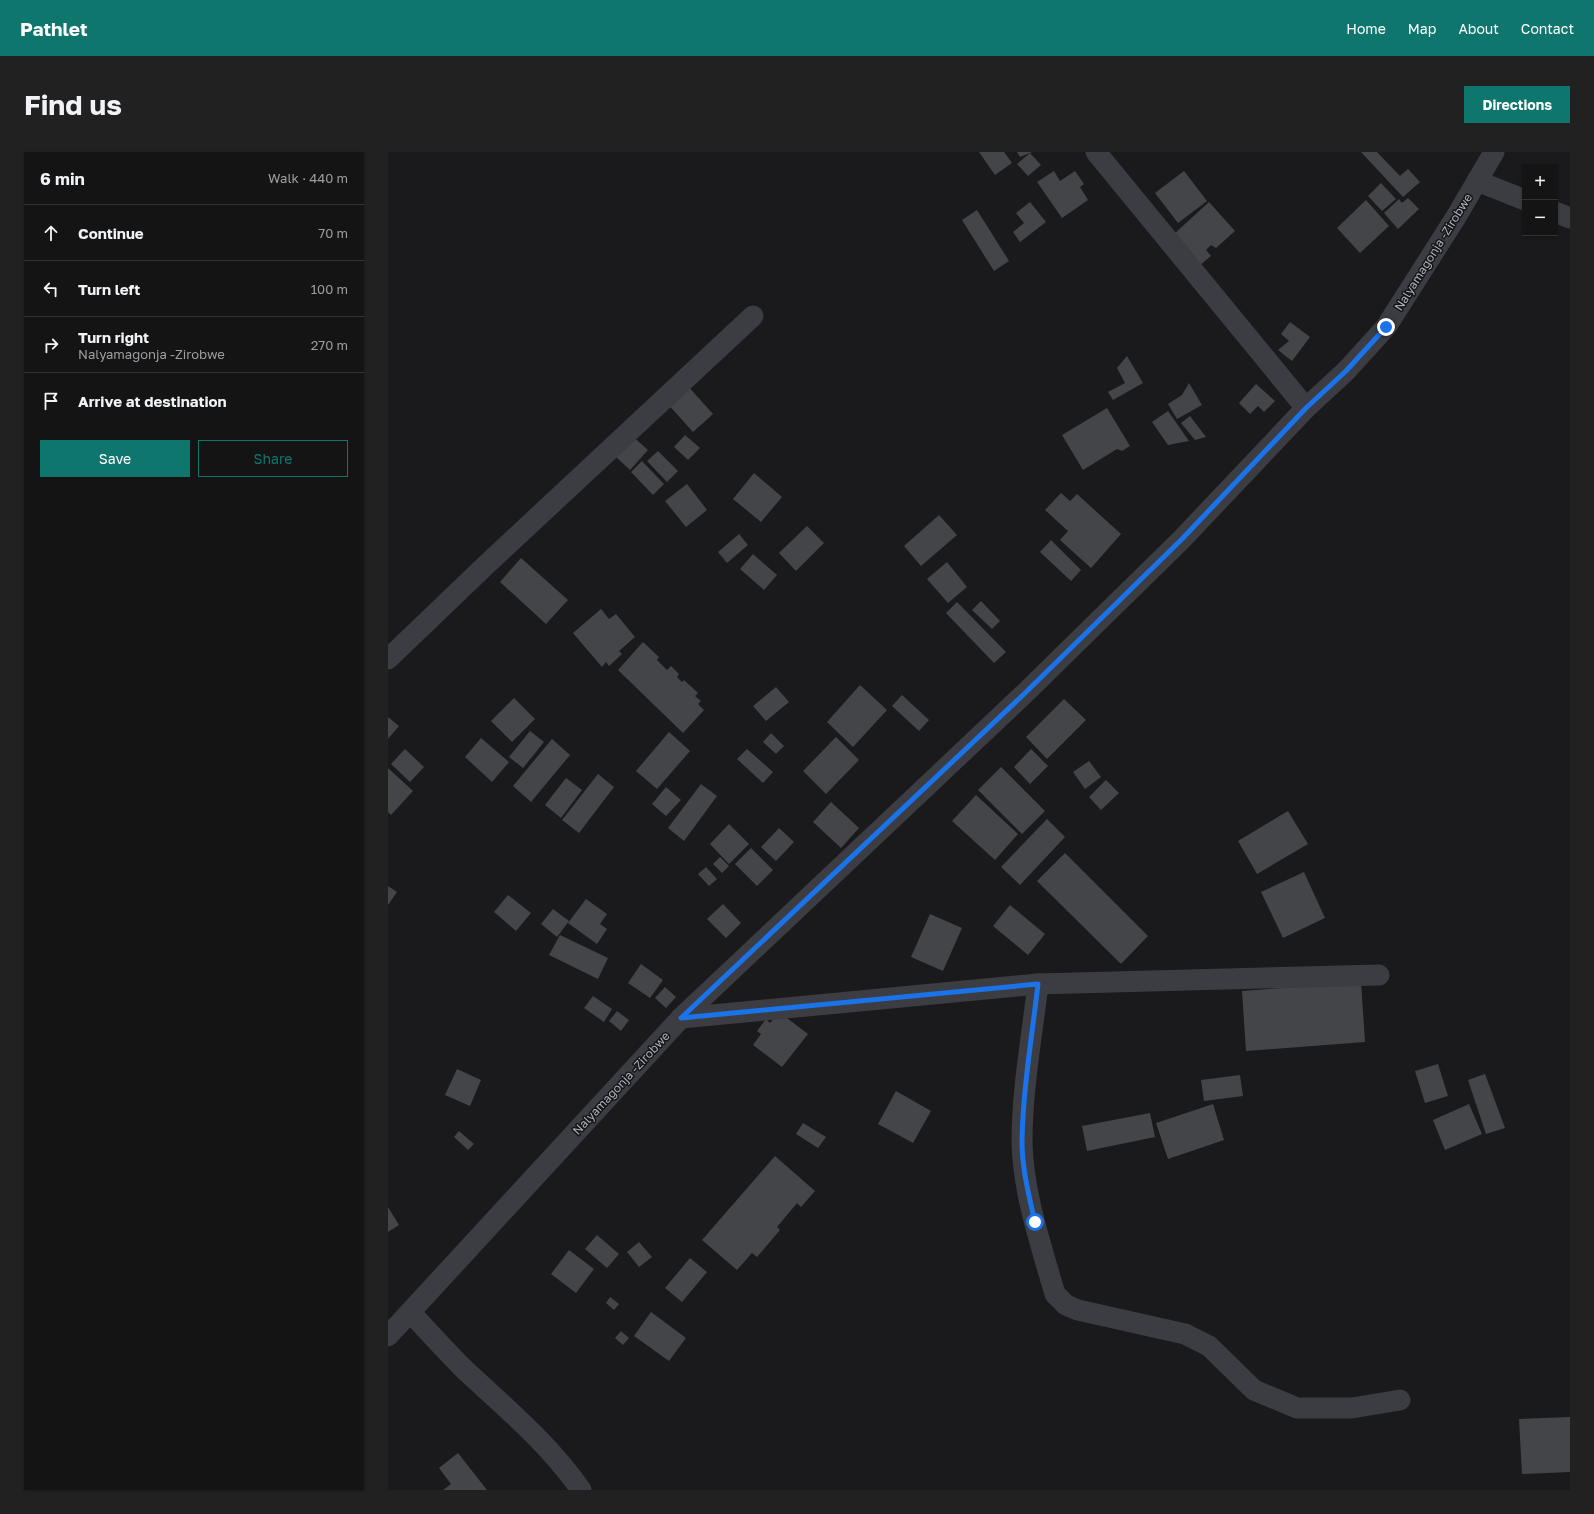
<!DOCTYPE html>
<html lang="en">
<head>
<meta charset="utf-8">
<style>
	:root { --surface:#141415; --page:#212122; --text:#f1f3f6; --muted:#9d9ea0; --line:#333334; --accent:#0f766e }
	body { margin:0; font-family:"Golos Text",sans-serif; background:var(--page); color:var(--text) }
	.controls { position:absolute; right:12px; top:12px; display:grid; overflow:hidden; border-radius:0px; box-shadow:0 1px 3px #0004 }
	.controls button { width:36px; height:36px; display:grid; place-items:center; padding:0; border:0; border-bottom:1px solid var(--line); background:var(--surface); color:var(--text); font:20px sans-serif }
	.stop { position:absolute; width:12px; height:12px; margin:-9px; border:3px solid #1a73e8; border-radius:50%; background:#fff }
	.stop.end { background:#1a73e8; border-color:#fff; box-shadow:0 1px 4px #0008 }
	.list { margin:0; padding:0; list-style:none }
	h2 { display:flex; justify-content:space-between; align-items:center; height:52px; margin:0; padding:0 16px; font-size:17px }
	h2 small { font-size:13px; font-weight:400; color:var(--muted) }
	.list li { display:grid; grid-template-columns:26px 1fr auto; gap:12px; align-items:center; box-sizing:border-box; height:56px; padding:0 16px; border-top:1px solid var(--line) }
	.list b { display:block; font-size:15px; white-space:nowrap }
	.list p { margin:0; font-size:13px; white-space:nowrap; color:var(--muted) }
	.list em { font-size:13px; font-style:normal; color:var(--muted) }
	.actions { display:flex; gap:8px; padding:12px 16px }
	.actions a { flex:1; padding:9px 0; border:1px solid var(--accent); border-radius:0px; text-align:center; font-size:14px; color:var(--accent) }
	.actions .main { background:var(--accent); color:#fff }
	.icon { flex:none; width:22px; height:22px; fill:none; stroke:currentColor; stroke-width:2; stroke-linecap:round; stroke-linejoin:round }
	.map { position:relative; flex:none; width:1182px; height:1338px; overflow:hidden; border-radius:0px }
	header { display:flex; align-items:center; gap:24px; box-sizing:border-box; height:56px; padding:0 20px; background:var(--accent); color:#fff }
	header strong { font-size:19px }
	nav { display:flex; gap:22px; margin-inline-start:auto; font-size:14px }
	.intro { display:flex; align-items:center; justify-content:space-between; box-sizing:border-box; height:96px; padding:0 24px }
	h1 { margin:0; font-size:28px }
	.button { padding:10px 18px; border-radius:0px; background:var(--accent); color:#fff; font-size:14px; font-weight:700 }
	main { display:flex; gap:24px; padding:0 24px }
	aside { flex:1; background:var(--surface); border-radius:0px; box-shadow:0 1px 3px #0004 }
	.map>svg:first-child { display:block }
	.building { fill:#444549 }
	.lines { fill:none; stroke-linecap:round; stroke-linejoin:round }
	.minor { stroke:#3b3d42; stroke-width:21 }
	.route { stroke:#1a73e8; stroke-width:5 }
	.labels { text-anchor:middle; dominant-baseline:central; stroke-width:3; stroke-linejoin:round; paint-order:stroke }
	.street-label { font-size:12px; fill:#acb3bc; stroke:#151518 }
</style>
</head>
<body>
<header>
<strong>Pathlet</strong>
<nav><a>Home</a><a>Map</a><a>About</a><a>Contact</a></nav>
</header>
<div class="intro"><h1>Find us</h1><a class="button">Directions</a></div>
<main>
<aside>
<h2>6 min<small>Walk · 440 m</small></h2>
<ul class="list">
<li><svg class="icon" aria-label="ahead" viewBox="0 0 24 24"><path d="M12 20V5M6 11l6-6 6 6"/></svg><div><b>Continue</b></div><em>70 m</em></li>
<li><svg class="icon" aria-label="left" viewBox="0 0 24 24"><path d="M17 20v-9H6M10 6l-5 5 5 5"/></svg><div><b>Turn left</b></div><em>100 m</em></li>
<li><svg class="icon" aria-label="right" viewBox="0 0 24 24"><path d="M7 20v-9h11M14 6l5 5-5 5"/></svg><div><b>Turn right</b><p>Nalyamagonja -Zirobwe</p></div><em>270 m</em></li>
<li><svg class="icon" aria-label="arrive" viewBox="0 0 24 24"><path d="M6 21V4h12l-3 4 3 4H6"/></svg><div><b>Arrive at destination</b></div></li>
</ul>
<div class="actions"><a class="main">Save</a><a>Share</a></div>
</aside>
<div class="map">
<svg width="1182" height="1338" viewBox="0 0 1182 1338">
	<rect width="100%" height="100%" fill="#1a1a1c"/>
	<g class="building">
		<polygon points="591,0 616,0 624,11 607,23"/>
		<polygon points="629,0 644,0 632,5"/>
		<polygon points="973,0 989,0 1012,24 1020,17 1032,30 1015,45"/>
		<polygon points="642,1 653,13 640,24 629,12"/>
		<polygon points="666,19 672,29 687,19 696,32 692,35 700,48 674,66 649,30"/>
		<polygon points="796,19 819,49 790,71 767,41"/>
		<polygon points="993,31 1008,47 994,59 980,44"/>
		<polygon points="1020,46 1031,57 1010,77 996,61 1011,47 1014,51"/>
		<polygon points="978,48 1001,74 972,101 949,76"/>
		<polygon points="642,50 658,70 632,90 625,80 636,71 628,61"/>
		<polygon points="821,50 847,79 828,96 823,93 818,98 823,104 812,113 785,83"/>
		<polygon points="589,58 621,109 606,119 574,68"/>
		<polygon points="902,170 922,185 904,209 890,198 901,189 893,182"/>
		<polygon points="739,204 755,231 725,248 720,240 737,231 729,216"/>
		<polygon points="801,231 814,253 789,267 780,252 794,243"/>
		<polygon points="298,232 325,262 305,280 278,250"/>
		<polygon points="868,232 887,249 876,260 870,254 862,262 851,251"/>
		<polygon points="719,256 742,294 734,299 729,297 695,318 674,283"/>
		<polygon points="780,259 801,289 780,293 764,270"/>
		<polygon points="802,264 818,285 807,288 793,271"/>
		<polygon points="243,283 260,298 242,318 226,303"/>
		<polygon points="297,283 312,296 300,308 286,295"/>
		<polygon points="270,299 290,319 279,330 259,309"/>
		<polygon points="254,309 276,332 265,343 243,320"/>
		<polygon points="366,321 394,345 373,370 345,347"/>
		<polygon points="299,332 319,358 298,375 277,349"/>
		<polygon points="673,341 682,349 689,342 733,382 703,416 672,388 680,379 657,358"/>
		<polygon points="551,363 569,383 533,414 516,394"/>
		<polygon points="419,374 436,391 408,419 391,401"/>
		<polygon points="351,382 360,393 339,411 330,400"/>
		<polygon points="663,388 693,418 683,429 652,400"/>
		<polygon points="365,402 389,423 376,438 352,417"/>
		<polygon points="133,406 180,448 158,472 112,430"/>
		<polygon points="559,410 579,435 560,451 539,427"/>
		<polygon points="593,449 612,469 604,477 584,458"/>
		<polygon points="569,450 618,500 606,511 558,461"/>
		<polygon points="213,457 221,467 228,462 247,485 231,499 234,502 221,514 218,510 214,515 185,481"/>
		<polygon points="255,490 271,505 269,508 279,518 283,514 291,522 289,525 294,530 296,528 310,541 307,544 313,549 310,552 316,558 295,581 230,518"/>
		<polygon points="472,533 499,558 465,595 439,570"/>
		<polygon points="388,535 401,550 378,569 365,554"/>
		<polygon points="514,543 541,568 531,579 504,554"/>
		<polygon points="126,546 147,567 124,590 103,569"/>
		<polygon points="676,547 698,568 659,607 638,585"/>
		<polygon points="0,565 11,574 0,587"/>
		<polygon points="142,579 156,590 135,616 121,605"/>
		<polygon points="281,580 302,599 269,637 248,619"/>
		<polygon points="383,581 396,594 388,602 375,590"/>
		<polygon points="448,585 471,608 438,642 415,619"/>
		<polygon points="93,586 121,610 104,630 77,605"/>
		<polygon points="164,587 182,603 143,650 125,634"/>
		<polygon points="17,597 36,615 22,630 3,612"/>
		<polygon points="359,597 385,620 375,631 349,607"/>
		<polygon points="643,597 660,614 642,632 626,615"/>
		<polygon points="701,609 713,625 697,637 685,620"/>
		<polygon points="613,615 657,659 634,682 590,638"/>
		<polygon points="0,616 25,639 3,663 0,660"/>
		<polygon points="210,622 226,635 191,681 174,668"/>
		<polygon points="178,626 194,638 173,666 157,653"/>
		<polygon points="718,628 731,641 713,658 701,645"/>
		<polygon points="313,632 329,644 296,689 280,676"/>
		<polygon points="278,635 293,648 278,664 264,652"/>
		<polygon points="588,643 630,682 607,708 564,669"/>
		<polygon points="443,650 471,676 453,696 425,670"/>
		<polygon points="900,659 920,692 869,722 850,689"/>
		<polygon points="659,667 677,685 632,733 613,715"/>
		<polygon points="341,672 361,692 341,712 322,692"/>
		<polygon points="391,676 406,690 388,709 373,695"/>
		<polygon points="363,696 385,718 369,734 347,712"/>
		<polygon points="677,701 760,784 733,812 649,729"/>
		<polygon points="332,705 341,714 334,721 325,712"/>
		<polygon points="318,715 329,727 321,734 310,722"/>
		<polygon points="916,720 937,766 895,786 873,740"/>
		<polygon points="0,734 9,740 0,753"/>
		<polygon points="120,743 143,761 128,779 106,760"/>
		<polygon points="198,747 219,762 212,772 219,777 209,792 180,771"/>
		<polygon points="335,752 353,771 338,786 319,767"/>
		<polygon points="622,753 657,782 640,803 605,774"/>
		<polygon points="165,757 181,769 169,785 153,772"/>
		<polygon points="542,762 574,776 555,819 523,805"/>
		<polygon points="172,783 220,806 210,827 161,803"/>
		<polygon points="253,812 275,828 262,846 240,831"/>
		<polygon points="973,830 977,890 858,899 854,839"/>
		<polygon points="277,835 288,845 278,856 267,846"/>
		<polygon points="205,844 224,857 216,870 196,856"/>
		<polygon points="229,859 241,868 233,879 221,869"/>
		<polygon points="391,860 420,882 394,915 365,893 373,882 369,879 378,867 382,871"/>
		<polygon points="1050,912 1060,944 1037,951 1027,919"/>
		<polygon points="69,917 93,928 82,954 57,943"/>
		<polygon points="1097,922 1117,976 1098,982 1080,928"/>
		<polygon points="852,923 855,944 816,949 813,928"/>
		<polygon points="508,939 543,959 525,991 490,972"/>
		<polygon points="825,952 836,988 780,1007 768,971"/>
		<polygon points="1081,952 1094,982 1057,998 1045,968"/>
		<polygon points="762,961 767,985 699,999 694,974"/>
		<polygon points="415,971 438,985 430,996 408,982"/>
		<polygon points="71,979 86,992 80,998 66,985"/>
		<polygon points="387,1004 427,1039 413,1055 409,1051 389,1075 392,1078 369,1105 364,1101 349,1118 314,1088"/>
		<polygon points="0,1055 11,1073 0,1080"/>
		<polygon points="209,1083 231,1102 219,1116 197,1097"/>
		<polygon points="251,1090 264,1105 251,1115 239,1100"/>
		<polygon points="181,1098 206,1117 188,1141 163,1122"/>
		<polygon points="302,1106 319,1120 294,1150 277,1136"/>
		<polygon points="222,1145 231,1152 226,1158 218,1151"/>
		<polygon points="263,1160 298,1186 281,1209 246,1184"/>
		<polygon points="233,1179 241,1186 235,1193 227,1186"/>
		<polygon points="1182,1265 1182,1320 1134,1322 1131,1267"/>
		<polygon points="70,1301 99,1338 55,1338 63,1332 51,1316"/>
	</g>
	<g class="lines">
		<g class="minor">
			<polyline points="708,0 918,256"/>
			<polyline points="1089,29 1137,48"/>
			<polyline points="1167,60 1182,66"/>
			<polyline points="0,507 98,413 365,164"/>
			<path d="M650,832C644,884 634,937 634,990C635,1041 653,1093 667,1142L678,1153L690,1158L797,1182L821,1194L866,1238L909,1256H964L1012,1248"/>
			<polyline points="293,866 650,832 991,823"/>
			<path d="M22,1160C40,1179 58,1199 77,1218C118,1256 161,1292 193,1338"/>
			<polyline points="0,1184 293,866 635,543 794,387 918,256 958,219 998,175 1068,65 1106,0"/>
		</g>
	</g>
	<g class="lines">
		<path class="route" d="M647,1070C641,1044 634,1017 634,989C635,937 644,884 650,832L293,866L635,543L794,387L918,256L958,219L998,175"/>
	</g>
	<g class="labels">
		<g class="street-label">
			<text transform="translate(1045 100) rotate(-58)">Nalyamagonja -Zirobwe</text>
			<text transform="translate(233 931) rotate(-47)">Nalyamagonja -Zirobwe</text>
		</g>
	</g>
</svg>
<div class="controls">
<button>+</button>
<button>−</button>
</div>
<div class="stop" style="left:647px;top:1070px"></div>
<div class="stop end" style="left:998px;top:175px"></div>
</div>
</main>
</body>
</html>
